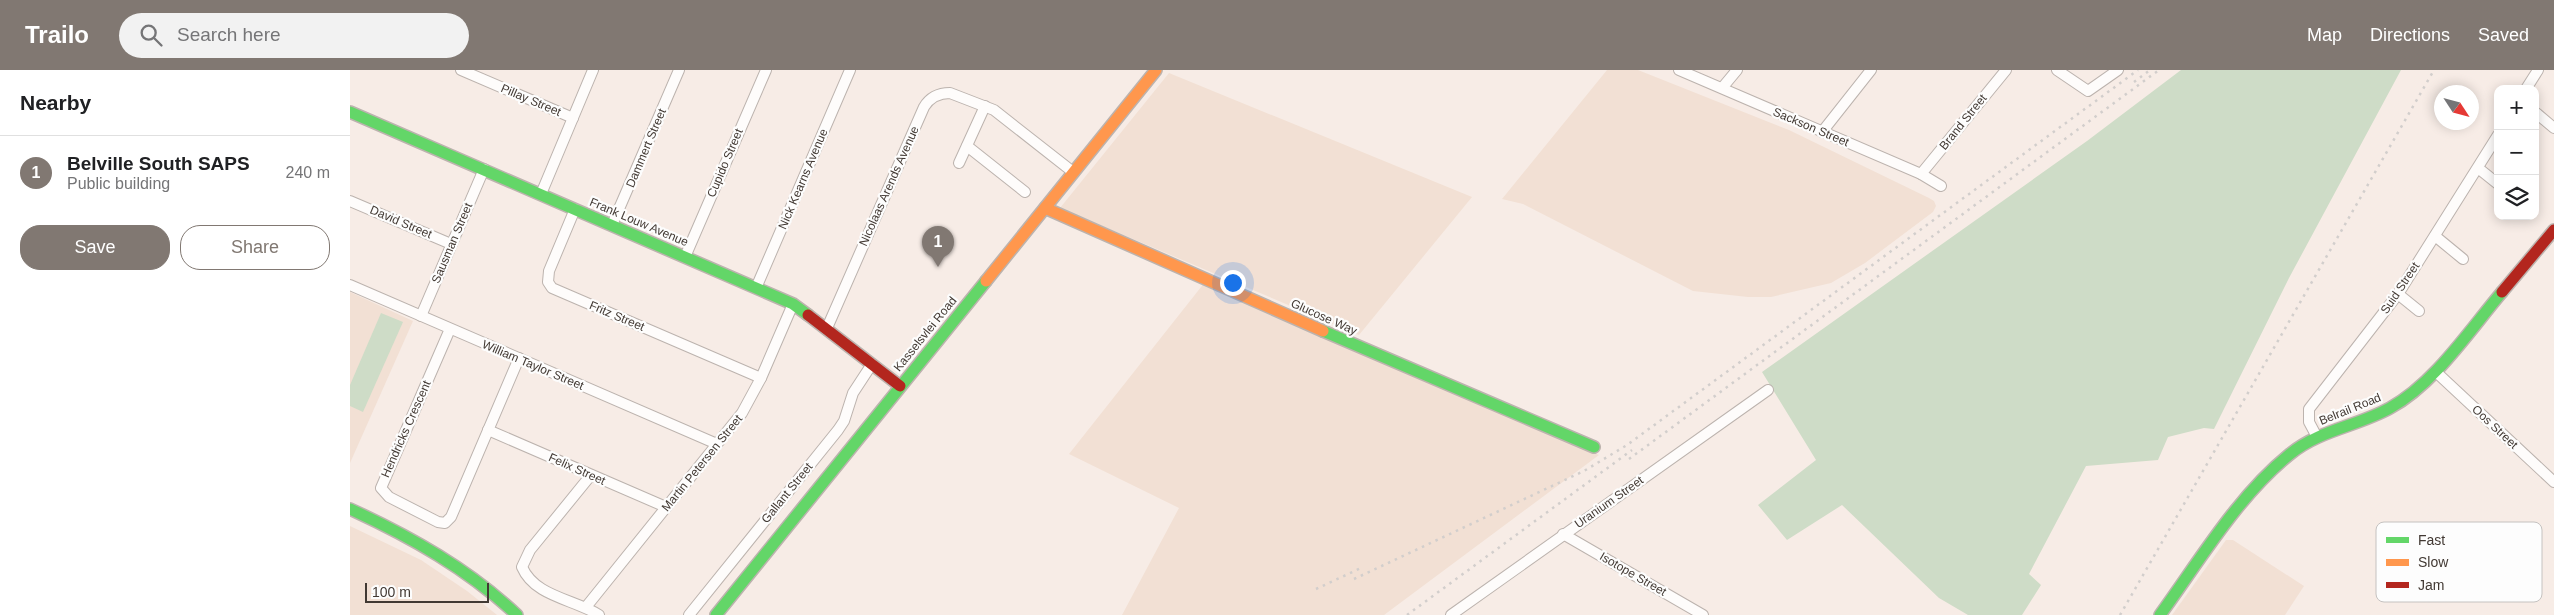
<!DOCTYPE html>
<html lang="en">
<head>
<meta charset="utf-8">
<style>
	:root { --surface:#fff; --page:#f2f2f2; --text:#202124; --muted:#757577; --line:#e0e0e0; --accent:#817872 }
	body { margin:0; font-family:Helvetica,sans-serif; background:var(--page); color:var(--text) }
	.controls { position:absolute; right:15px; top:15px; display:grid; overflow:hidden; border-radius:10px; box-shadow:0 2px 12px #0003 }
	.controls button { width:45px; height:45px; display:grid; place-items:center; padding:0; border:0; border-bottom:1px solid var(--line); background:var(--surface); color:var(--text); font:25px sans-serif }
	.compass { position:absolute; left:2084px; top:15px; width:45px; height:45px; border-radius:50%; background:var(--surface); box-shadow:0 2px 12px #0003; rotate:126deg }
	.scale { position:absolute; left:15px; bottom:12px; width:124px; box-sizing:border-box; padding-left:5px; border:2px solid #423933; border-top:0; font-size:14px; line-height:18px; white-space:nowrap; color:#423933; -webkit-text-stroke:4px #fdfdfd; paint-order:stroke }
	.you { position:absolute; left:882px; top:212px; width:18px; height:18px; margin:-12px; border:4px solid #fff; border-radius:50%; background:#1a73e8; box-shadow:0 0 0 8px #1a73e833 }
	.badge { display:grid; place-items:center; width:32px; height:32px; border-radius:50%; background:var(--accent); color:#fff; font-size:16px; font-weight:700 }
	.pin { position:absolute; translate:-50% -41px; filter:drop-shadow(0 1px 2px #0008) }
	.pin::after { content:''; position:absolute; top:26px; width:18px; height:15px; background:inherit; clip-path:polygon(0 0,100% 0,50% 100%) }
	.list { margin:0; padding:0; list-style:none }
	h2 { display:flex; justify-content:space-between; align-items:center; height:65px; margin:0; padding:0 20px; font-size:21px }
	h2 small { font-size:16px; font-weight:400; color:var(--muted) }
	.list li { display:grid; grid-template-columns:32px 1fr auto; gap:15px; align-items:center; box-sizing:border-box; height:75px; padding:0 20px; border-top:1px solid var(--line) }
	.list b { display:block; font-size:19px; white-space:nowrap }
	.list p { margin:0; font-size:16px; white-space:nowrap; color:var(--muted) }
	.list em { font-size:16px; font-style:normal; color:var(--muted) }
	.actions { display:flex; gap:10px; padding:15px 20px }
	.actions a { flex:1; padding:11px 0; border:1px solid var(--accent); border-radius:20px; text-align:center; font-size:18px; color:var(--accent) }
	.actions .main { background:var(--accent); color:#fff }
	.icon { flex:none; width:28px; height:28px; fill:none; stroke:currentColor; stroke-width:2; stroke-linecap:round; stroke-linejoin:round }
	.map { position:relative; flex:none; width:2204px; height:545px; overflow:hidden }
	header { display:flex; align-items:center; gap:30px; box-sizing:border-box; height:70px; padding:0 25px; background:var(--accent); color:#fff }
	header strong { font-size:24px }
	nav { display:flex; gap:28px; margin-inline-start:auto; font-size:18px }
	.search { width:350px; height:45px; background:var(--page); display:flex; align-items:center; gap:12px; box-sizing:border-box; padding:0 18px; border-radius:28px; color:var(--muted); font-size:19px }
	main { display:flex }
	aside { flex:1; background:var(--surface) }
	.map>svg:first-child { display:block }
	.built { fill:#f2e0d4 }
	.green { fill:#cedcc7 }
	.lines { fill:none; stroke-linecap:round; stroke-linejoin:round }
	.street-casing { stroke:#bcb3ae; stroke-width:12 }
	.fast-casing { stroke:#bcb3ae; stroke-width:14 }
	.slow-casing { stroke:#bcb3ae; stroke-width:14 }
	.jam-casing { stroke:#bcb3ae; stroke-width:14 }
	.street { stroke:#fefcfb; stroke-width:10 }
	.fast { stroke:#63d668; stroke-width:11 }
	.slow { stroke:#ff974d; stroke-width:11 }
	.jam { stroke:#b3261e; stroke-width:11 }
	.rail { stroke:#d2cecc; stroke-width:2.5; stroke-dasharray:2.5 5; stroke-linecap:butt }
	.labels { text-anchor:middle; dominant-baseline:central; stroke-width:4.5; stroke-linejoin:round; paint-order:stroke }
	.street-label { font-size:12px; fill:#423933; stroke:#fdfdfd }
	.key { fill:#fdfdfd; stroke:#c5c2c0; stroke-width:1 }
	.key-label { font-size:14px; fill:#423933 }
</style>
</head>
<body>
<header>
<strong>Trailo</strong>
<div class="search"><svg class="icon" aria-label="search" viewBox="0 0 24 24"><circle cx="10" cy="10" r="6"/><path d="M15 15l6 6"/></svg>Search here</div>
<nav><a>Map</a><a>Directions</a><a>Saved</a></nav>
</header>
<main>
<aside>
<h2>Nearby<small></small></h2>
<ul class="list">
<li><span class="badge">1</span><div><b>Belville South SAPS</b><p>Public building</p></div><em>240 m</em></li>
</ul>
<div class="actions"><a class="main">Save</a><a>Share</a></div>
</aside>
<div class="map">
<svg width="2204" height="545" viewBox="0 0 2204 545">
	<rect width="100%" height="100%" fill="#f7ece6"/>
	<g class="built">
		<polygon points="1257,0 1288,0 1439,60 1579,128 1584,131 1586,136 1583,142 1515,193 1481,213 1421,227 1398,227 1343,221 1173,134 1152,129"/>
		<polygon points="819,3 1122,127 1009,265 710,138"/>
		<polygon points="855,212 987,272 1249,385 1034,545 772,545 829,438 719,384"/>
		<polygon points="0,222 63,251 0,393"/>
		<polygon points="0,456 71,490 117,521 147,545 0,545"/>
		<polygon points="1876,470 1883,470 1954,516 1935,545 1822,545"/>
	</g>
	<g class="green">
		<polygon points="1831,0 2051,0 1939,208 1864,359 1854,358 1818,367 1808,390 1736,396 1679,504 1691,515 1672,545 1618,545 1589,528 1492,435 1437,470 1408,435 1466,390 1412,302 1737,71"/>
		<polygon points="31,243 53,252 13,342 0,336 0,315"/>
	</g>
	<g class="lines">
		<defs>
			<g id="street">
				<polyline points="111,0 223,48"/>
				<polyline points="1329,0 1571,104 1591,116"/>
				<polyline points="1707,0 1738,21 1768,0"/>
				<polyline points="1372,18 1387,0"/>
				<polyline points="2176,19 2188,0"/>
				<polyline points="2185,42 2204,58"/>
				<polyline points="1472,62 1521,0"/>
				<polyline points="617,76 675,122"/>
				<polyline points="609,93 635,36"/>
				<polyline points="2128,98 2148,114"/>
				<polyline points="1571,104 1656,0"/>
				<polyline points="191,124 243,0"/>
				<polyline points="0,131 101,174"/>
				<polyline points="225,139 199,201 198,212 202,218 411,308"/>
				<polyline points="262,155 329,0"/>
				<polyline points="2085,166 2113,189"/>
				<polyline points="335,187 416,0"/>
				<polyline points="0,215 367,374"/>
				<polyline points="406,218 500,0"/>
				<polyline points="2048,224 2069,241"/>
				<polyline points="71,246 134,99"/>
				<path d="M477,258L574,37C580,27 589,23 600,23L644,40L723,102"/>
				<polyline points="100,259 31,418 39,427 88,452 95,453 101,447 169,288"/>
				<polyline points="2086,302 2204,412"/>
				<polyline points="138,360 316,437"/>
				<polyline points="1967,367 1959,352 1959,339 2048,224 2148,65"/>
				<path d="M241,405L180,480L172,497C185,527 224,529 249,545"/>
				<polyline points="1213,464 1353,545"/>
				<polyline points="236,537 392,343 411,308 443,234"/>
				<polyline points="339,545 488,360 494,351 503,323 522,294"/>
				<polyline points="1101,545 1418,320"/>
			</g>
			<g id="fast">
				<polyline points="0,42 443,234 458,245"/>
				<polyline points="973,261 1244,377"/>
				<path d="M0,439C61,467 118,499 167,545"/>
				<polyline points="366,545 636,211"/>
				<path d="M1810,545C1850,490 1887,427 1940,384C1969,360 2008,356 2040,338C2084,314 2119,261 2152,222"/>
			</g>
			<g id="slow">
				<polyline points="695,138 973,261"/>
				<polyline points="636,211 806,0"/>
			</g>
			<g id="jam">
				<polyline points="2152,222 2204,160"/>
				<polyline points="458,245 550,316"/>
			</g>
		</defs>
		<use href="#street" class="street-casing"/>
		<use href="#fast" class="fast-casing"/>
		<use href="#slow" class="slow-casing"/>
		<use href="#jam" class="jam-casing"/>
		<use href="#street" class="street"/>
		<use href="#fast" class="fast"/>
		<use href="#slow" class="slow"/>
		<use href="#jam" class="jam"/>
		<g class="rail">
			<polyline points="1784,12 1800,0"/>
			<polyline points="1279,389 1809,0"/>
			<polyline points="1004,509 1234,401 1277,375 1788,0"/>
			<polyline points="966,519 1011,498"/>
			<polyline points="1057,545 1282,380"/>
			<polyline points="1770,545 2084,0"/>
		</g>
	</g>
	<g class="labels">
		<g class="street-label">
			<text transform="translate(181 30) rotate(23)">Pillay Street</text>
			<text transform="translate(1613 52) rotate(-51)">Brand Street</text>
			<text transform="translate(1461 57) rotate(23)">Sackson Street</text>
			<text transform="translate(296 78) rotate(-67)">Dammert Street</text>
			<text transform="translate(375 93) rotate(-67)">Cupido Street</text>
			<text transform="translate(453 109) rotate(-67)">Nick Kearns Avenue</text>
			<text transform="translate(539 116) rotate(-66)">Nicolaas Arends Avenue</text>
			<text transform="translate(51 152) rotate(23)">David Street</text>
			<text transform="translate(289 152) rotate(23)">Frank Louw Avenue</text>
			<text transform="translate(102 173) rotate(-67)">Sausman Street</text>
			<text transform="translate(2050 218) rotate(-56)">Suid Street</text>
			<text transform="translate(267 246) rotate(23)">Fritz Street</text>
			<text transform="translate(974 247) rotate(24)">Glucose Way</text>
			<text transform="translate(575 264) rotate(-51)">Kasselsvlei Road</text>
			<text transform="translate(183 295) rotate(23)">William Taylor Street</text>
			<text transform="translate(2000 339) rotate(-22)">Belrail Road</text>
			<text transform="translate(2145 357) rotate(43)">Oos Street</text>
			<text transform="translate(56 359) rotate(-66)">Hendricks Crescent</text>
			<text transform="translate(352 393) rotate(-51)">Martin Petersen Street</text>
			<text transform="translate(227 399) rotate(24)">Felix Street</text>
			<text transform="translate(437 423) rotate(-51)">Gallant Street</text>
			<text transform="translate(1259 432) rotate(-35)">Uranium Street</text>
			<text transform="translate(1283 504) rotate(30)">Isotope Street</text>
		</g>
	</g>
	<rect x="2026" y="452" width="166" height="80" rx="8" class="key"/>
	<rect x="2036" y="467" width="23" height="6" fill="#63d668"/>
	<rect x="2036" y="489" width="23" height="7" fill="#ff974d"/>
	<rect x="2036" y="512" width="23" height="6" fill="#b3261e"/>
	<g class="key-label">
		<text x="2068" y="475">Fast</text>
		<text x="2068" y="497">Slow</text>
		<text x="2068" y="520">Jam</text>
	</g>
</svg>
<div class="controls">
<button>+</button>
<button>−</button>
<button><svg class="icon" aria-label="layers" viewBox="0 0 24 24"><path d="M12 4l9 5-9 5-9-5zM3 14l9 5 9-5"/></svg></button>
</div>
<svg class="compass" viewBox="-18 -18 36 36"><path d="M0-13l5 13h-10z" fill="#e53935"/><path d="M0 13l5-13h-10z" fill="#757577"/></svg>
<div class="scale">100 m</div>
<div class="you"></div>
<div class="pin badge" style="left:588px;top:197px">1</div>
</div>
</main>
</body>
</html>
